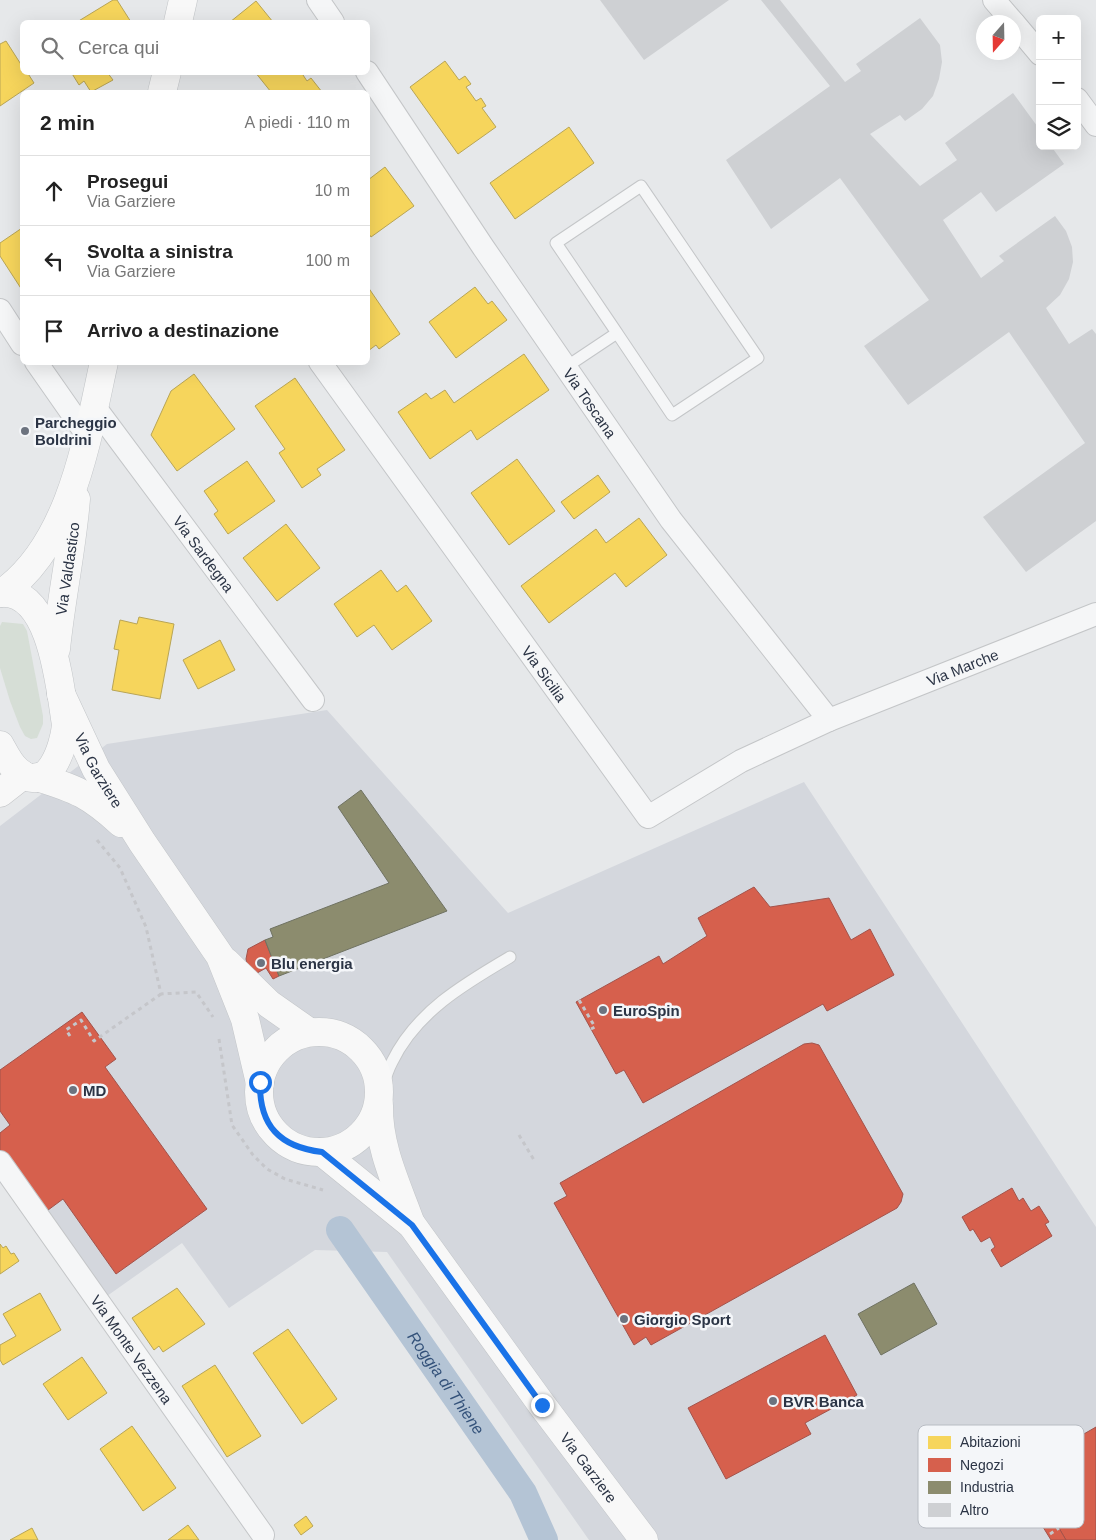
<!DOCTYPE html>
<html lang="it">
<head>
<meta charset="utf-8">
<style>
	:root { --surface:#fff; --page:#f6f6f6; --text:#222; --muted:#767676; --line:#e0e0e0 }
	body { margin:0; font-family:Arial,sans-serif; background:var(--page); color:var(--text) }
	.controls { position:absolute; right:15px; top:15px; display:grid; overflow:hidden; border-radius:8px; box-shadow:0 5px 20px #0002 }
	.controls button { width:45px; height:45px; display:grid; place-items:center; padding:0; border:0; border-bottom:1px solid var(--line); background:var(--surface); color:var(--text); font:25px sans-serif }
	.compass { position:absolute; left:976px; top:15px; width:45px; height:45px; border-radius:50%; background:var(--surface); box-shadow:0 5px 20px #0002; rotate:200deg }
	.stop { position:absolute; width:15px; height:15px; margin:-11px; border:4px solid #1a73e8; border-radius:50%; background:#fff }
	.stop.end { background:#1a73e8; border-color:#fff; box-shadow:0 1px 5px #0008 }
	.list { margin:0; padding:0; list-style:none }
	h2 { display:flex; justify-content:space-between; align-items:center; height:65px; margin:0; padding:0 20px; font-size:21px }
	h2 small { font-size:16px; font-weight:400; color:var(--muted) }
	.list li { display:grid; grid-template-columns:32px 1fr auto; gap:15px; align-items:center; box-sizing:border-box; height:70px; padding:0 20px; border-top:1px solid var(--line) }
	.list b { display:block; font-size:19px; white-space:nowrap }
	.list p { margin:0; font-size:16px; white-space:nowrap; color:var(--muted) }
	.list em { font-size:16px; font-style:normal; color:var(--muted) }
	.icon { flex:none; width:28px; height:28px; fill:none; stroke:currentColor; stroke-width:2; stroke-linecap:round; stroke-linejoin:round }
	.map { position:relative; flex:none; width:1096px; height:1540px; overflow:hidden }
	.search { position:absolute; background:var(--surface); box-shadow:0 5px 20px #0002; left:20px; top:20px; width:350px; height:55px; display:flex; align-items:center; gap:12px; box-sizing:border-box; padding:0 18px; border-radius:8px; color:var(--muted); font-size:19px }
	.panel { position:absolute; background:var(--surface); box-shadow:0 5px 20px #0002; left:20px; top:90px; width:350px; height:275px; border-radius:8px }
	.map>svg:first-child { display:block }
	.built { fill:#d4d7dd }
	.green { fill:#d6ded6 }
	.homes { fill:#f6d55c; stroke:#b9a555 }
	.shops { fill:#d6604d; stroke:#a3534b }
	.industry { fill:#8c8c6e; stroke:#6f7262 }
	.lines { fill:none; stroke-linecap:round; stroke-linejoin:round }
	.canal { stroke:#b4c4d5; stroke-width:28 }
	.building { fill:#ced0d3 }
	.lane-casing { stroke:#c4c6c8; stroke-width:13 }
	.street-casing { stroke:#c4c6c8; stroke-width:24 }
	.secondary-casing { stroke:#c4c6c8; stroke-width:29 }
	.primary-casing { stroke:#c2c5c8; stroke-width:29 }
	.path { stroke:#c5c6ca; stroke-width:3; stroke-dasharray:4 4; stroke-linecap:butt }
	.lane { stroke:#f5f6f7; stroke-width:11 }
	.street { stroke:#f5f6f7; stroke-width:22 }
	.secondary { stroke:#f8f8f8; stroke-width:28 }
	.primary { stroke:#f8f8f8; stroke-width:28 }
	.route { stroke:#1a73e8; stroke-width:6 }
	.poi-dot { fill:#6c737f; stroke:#f4f6f9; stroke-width:2 }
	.labels { text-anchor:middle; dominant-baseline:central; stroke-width:5; stroke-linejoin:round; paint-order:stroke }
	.street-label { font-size:15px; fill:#2b3445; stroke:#f4f6f9 }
	.poi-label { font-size:15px; font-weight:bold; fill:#2b3445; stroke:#f4f6f9; text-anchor:start }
	.water-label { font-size:16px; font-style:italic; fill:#34527a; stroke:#f4f6f9 }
	.key { fill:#f4f6f9; stroke:#b8bcc3; stroke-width:1 }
	.key-label { font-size:14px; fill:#2b3445 }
</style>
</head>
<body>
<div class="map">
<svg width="1096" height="1540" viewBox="0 0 1096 1540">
	<rect width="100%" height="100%" fill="#e6e8ea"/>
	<polygon class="built" points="327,710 508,913 804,782 1096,1227 1096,1540 589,1540 387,1252 315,1250 229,1308 182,1243 107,1296 0,1146 0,826 107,744"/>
	<polygon class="green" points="2,622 23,624 27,631 43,716 43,724 37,738 31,739 25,736 20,727 10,701 0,668 0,626"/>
	<g class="homes">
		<polygon points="113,0 117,0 131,22 77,22"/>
		<polygon points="256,1 273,22 230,22"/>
		<polygon points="6,41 22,66 22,72 27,72 34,83 0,106 0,44"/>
		<polygon points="445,61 459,80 465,76 471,84 466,87 476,101 481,98 486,106 482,108 496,127 458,154 410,87"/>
		<polygon points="71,72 107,72 113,80 91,92 84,81 79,85"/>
		<polygon points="255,72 301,72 307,81 311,78 322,92 271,92"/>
		<polygon points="569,127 594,163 515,219 490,183"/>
		<polygon points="385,167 414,206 371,237 368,232 368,180"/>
		<polygon points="22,228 22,290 0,256 0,243"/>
		<polygon points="368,287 400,334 379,349 376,345 368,351"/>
		<polygon points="475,287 488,304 492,301 507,320 456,358 429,322"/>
		<polygon points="524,354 549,390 477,440 471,430 430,459 398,412 426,393 431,399 445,390 454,403"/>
		<polygon points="194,374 235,429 177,471 151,435 171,391"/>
		<polygon points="295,378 345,450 317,469 321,475 302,488 279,453 285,449 255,406"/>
		<polygon points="517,459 555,511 509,545 471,493"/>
		<polygon points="247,461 275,501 228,534 214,514 218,511 204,491"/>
		<polygon points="598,475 610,492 574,519 561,502"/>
		<polygon points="639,518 667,555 626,587 615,573 549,623 521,586 596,529 606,543"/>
		<polygon points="286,524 320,568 277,601 243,558"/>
		<polygon points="381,570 397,592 406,585 432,621 392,650 374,625 357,637 334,604"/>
		<polygon points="139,617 174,624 160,699 112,690 119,650 114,649 120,620 137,624"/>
		<polygon points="220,640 235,670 198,689 183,660"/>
		<polygon points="0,1244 3,1248 6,1246 11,1254 14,1253 19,1261 0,1274"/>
		<polygon points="177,1288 205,1324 163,1352 159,1346 154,1350 132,1318"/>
		<polygon points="40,1293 61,1330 3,1365 0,1360 0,1345 16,1336 3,1314"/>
		<polygon points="288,1329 337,1399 302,1424 253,1353"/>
		<polygon points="82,1357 107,1393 68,1420 43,1384"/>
		<polygon points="215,1365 261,1436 227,1457 182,1386"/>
		<polygon points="132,1426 176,1488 143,1511 100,1449"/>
		<polygon points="306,1516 313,1526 301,1535 294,1525"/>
		<polygon points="188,1525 199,1540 168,1540"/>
		<polygon points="32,1528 38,1540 10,1540"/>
	</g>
	<g class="shops">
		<polygon points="754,887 770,907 829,898 851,940 870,929 894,975 827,1011 823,1004 643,1103 624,1070 616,1074 576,1002 659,956 663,964 707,936 698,918"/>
		<polygon points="265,940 279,976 273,979 266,968 250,977 246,959 248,949"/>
		<polygon points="82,1012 116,1059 105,1067 207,1209 116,1274 63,1199 44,1213 0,1156 0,1133 10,1125 0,1111 0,1070"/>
		<polygon points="812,1043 819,1045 903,1194 901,1202 897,1208 651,1345 646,1337 634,1345 554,1203 567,1196 560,1183 804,1044"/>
		<polygon points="1012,1188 1019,1201 1023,1198 1031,1211 1039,1206 1049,1222 1045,1224 1052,1236 1001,1267 991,1250 995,1247 990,1237 981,1242 973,1229 970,1231 962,1217"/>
		<polygon points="825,1335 857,1395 805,1423 811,1434 726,1479 688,1408"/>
		<polygon points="1096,1427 1096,1540 1066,1540 1023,1469"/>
		<polygon points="1023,1469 1059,1528 1066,1540 1051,1540 1011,1475"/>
	</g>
	<g class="industry">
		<polygon points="361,790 447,911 279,976 265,940 273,937 270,929 389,883 338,807"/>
		<polygon points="914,1283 937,1324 881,1355 858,1314"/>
	</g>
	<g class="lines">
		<path class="canal" id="s1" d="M340,1230L523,1493L544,1540"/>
	</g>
	<g class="building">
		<polygon points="600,0 729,0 644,60"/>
		<polygon points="761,0 780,0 845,82 861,71 856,64 920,18 940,45 942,62 939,79 933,96 922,109 905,121 900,115 870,134 920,186 957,160 945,143 1013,93 1040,130 1040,146 1051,146 1064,164 996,212 981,192 943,220 981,278 1004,261 999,256 1055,216 1066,231 1072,247 1073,262 1069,279 1060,295 1046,308 1069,344 1092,329 1096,334 1096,521 1026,572 983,517 1085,443 1009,332 908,405 864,346 929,300 840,178 771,229 726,160 830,86"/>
	</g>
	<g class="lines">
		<defs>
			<g id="lane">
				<polyline points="566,367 617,333 672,415 758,358 641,186 556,243 617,333"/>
				<path d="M379,1098C383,1087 386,1073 392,1062C416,1012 464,984 510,957"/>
			</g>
			<g id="street">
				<polyline points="318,0 333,22"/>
				<polyline points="994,0 1013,22"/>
				<polyline points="1014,23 1040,54"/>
				<path id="s2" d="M367,72L483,247L671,520L829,720"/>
				<polyline points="1077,99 1096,125"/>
				<polyline points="0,310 22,344"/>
				<polyline points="36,362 87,435"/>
				<path id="s3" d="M320,362L648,817L741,761L829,720L1096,614"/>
				<path id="s4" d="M94,406L313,700"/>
				<path id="s5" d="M0,1162L263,1535"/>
			</g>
			<polyline id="secondary" points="0,793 23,775"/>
			<g id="primary">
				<polyline points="178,22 183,0"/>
				<polyline points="162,92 167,72"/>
				<path d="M0,593C52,588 60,688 66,725C64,746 49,797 18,771C10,765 5,754 0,745"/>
				<path d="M2,593C71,545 87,439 104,362"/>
				<path id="s6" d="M56,649C61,599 72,549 76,499"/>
				<path id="s7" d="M61,694L96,769L142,842L220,956L245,1019L260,1083"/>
				<path d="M37,777C77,789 90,795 121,823"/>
				<polyline points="226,962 269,1004 309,1032"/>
				<circle cx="319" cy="1092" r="60"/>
				<path d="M379,1105C378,1147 397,1185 411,1224"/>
				<path id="s8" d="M322,1152L412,1225L542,1405L644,1540"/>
			</g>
		</defs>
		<use href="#lane" class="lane-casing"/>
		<use href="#street" class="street-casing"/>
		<use href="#secondary" class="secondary-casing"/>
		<use href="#primary" class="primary-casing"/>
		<g class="path">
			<polyline points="97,840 120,868 146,927 161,994 196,992 213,1017"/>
			<polyline points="579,1000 595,1027 591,1029"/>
			<polyline points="70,1036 66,1030 81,1020 94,1041 161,994"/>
			<polyline points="219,1039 232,1125 253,1155 267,1169 285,1179 323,1190"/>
			<polyline points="519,1135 534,1160"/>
			<polyline points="1050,1534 1059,1528"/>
		</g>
		<use href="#lane" class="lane"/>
		<use href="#street" class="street"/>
		<use href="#secondary" class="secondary"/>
		<use href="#primary" class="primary"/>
	</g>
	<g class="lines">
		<path class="route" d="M260,1082C259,1126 280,1147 322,1152L412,1225L542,1405"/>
	</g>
	<g class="poi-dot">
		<circle cx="25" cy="431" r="5"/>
		<circle cx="261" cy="963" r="5"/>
		<circle cx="603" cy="1010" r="5"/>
		<circle cx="73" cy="1090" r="5"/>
		<circle cx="624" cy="1319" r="5"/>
		<circle cx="773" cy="1401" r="5"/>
	</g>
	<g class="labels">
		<g class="street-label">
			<text stroke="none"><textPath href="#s2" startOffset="399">Via Toscana</textPath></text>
			<text stroke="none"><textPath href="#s4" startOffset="184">Via Sardegna</textPath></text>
			<text stroke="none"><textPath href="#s6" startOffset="81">Via Valdastico</textPath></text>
			<text stroke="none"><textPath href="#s3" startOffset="910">Via Marche</textPath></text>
			<text stroke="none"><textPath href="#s3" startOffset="384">Via Sicilia</textPath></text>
			<text stroke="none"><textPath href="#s7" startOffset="85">Via Garziere</textPath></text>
			<text stroke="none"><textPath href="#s5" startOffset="229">Via Monte Vezzena</textPath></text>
			<text stroke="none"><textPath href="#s8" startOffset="416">Via Garziere</textPath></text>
		</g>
		<g class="poi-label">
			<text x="35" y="422">Parcheggio<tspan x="35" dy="17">Boldrini</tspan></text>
			<text x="271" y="963">Blu energia</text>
			<text x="613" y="1010">EuroSpin</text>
			<text x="83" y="1090">MD</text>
			<text x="634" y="1319">Giorgio Sport</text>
			<text x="783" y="1401">BVR Banca</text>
		</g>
		<g class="water-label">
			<text stroke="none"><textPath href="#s1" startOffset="186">Roggia di Thiene</textPath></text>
		</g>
	</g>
	<rect x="918" y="1425" width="166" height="103" rx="8" class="key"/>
	<rect x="928" y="1436" width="23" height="13" fill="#f6d55c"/>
	<rect x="928" y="1458" width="23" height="14" fill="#d6604d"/>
	<rect x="928" y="1481" width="23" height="13" fill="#8c8c6e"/>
	<rect x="928" y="1503" width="23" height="14" fill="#ced0d3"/>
	<g class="key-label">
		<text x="960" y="1447">Abitazioni</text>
		<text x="960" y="1470">Negozi</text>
		<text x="960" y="1492">Industria</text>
		<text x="960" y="1515">Altro</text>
	</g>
</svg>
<div class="controls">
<button>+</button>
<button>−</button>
<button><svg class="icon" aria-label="layers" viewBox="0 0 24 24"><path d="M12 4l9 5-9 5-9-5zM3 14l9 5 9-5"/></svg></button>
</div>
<svg class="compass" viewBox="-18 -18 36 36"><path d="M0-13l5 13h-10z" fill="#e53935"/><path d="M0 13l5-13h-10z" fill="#767676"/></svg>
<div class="stop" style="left:260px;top:1082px"></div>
<div class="stop end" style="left:542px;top:1405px"></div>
<div class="search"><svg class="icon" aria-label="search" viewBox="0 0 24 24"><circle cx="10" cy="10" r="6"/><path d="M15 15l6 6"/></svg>Cerca qui</div>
<section class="panel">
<h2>2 min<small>A piedi · 110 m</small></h2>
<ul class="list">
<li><svg class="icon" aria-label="ahead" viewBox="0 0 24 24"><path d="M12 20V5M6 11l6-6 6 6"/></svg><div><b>Prosegui</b><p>Via Garziere</p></div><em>10 m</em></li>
<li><svg class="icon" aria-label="left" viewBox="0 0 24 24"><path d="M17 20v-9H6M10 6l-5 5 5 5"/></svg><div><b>Svolta a sinistra</b><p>Via Garziere</p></div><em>100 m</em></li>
<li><svg class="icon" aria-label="arrive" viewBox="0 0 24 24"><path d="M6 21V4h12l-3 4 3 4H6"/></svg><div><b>Arrivo a destinazione</b></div></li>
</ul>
</section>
</div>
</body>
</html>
